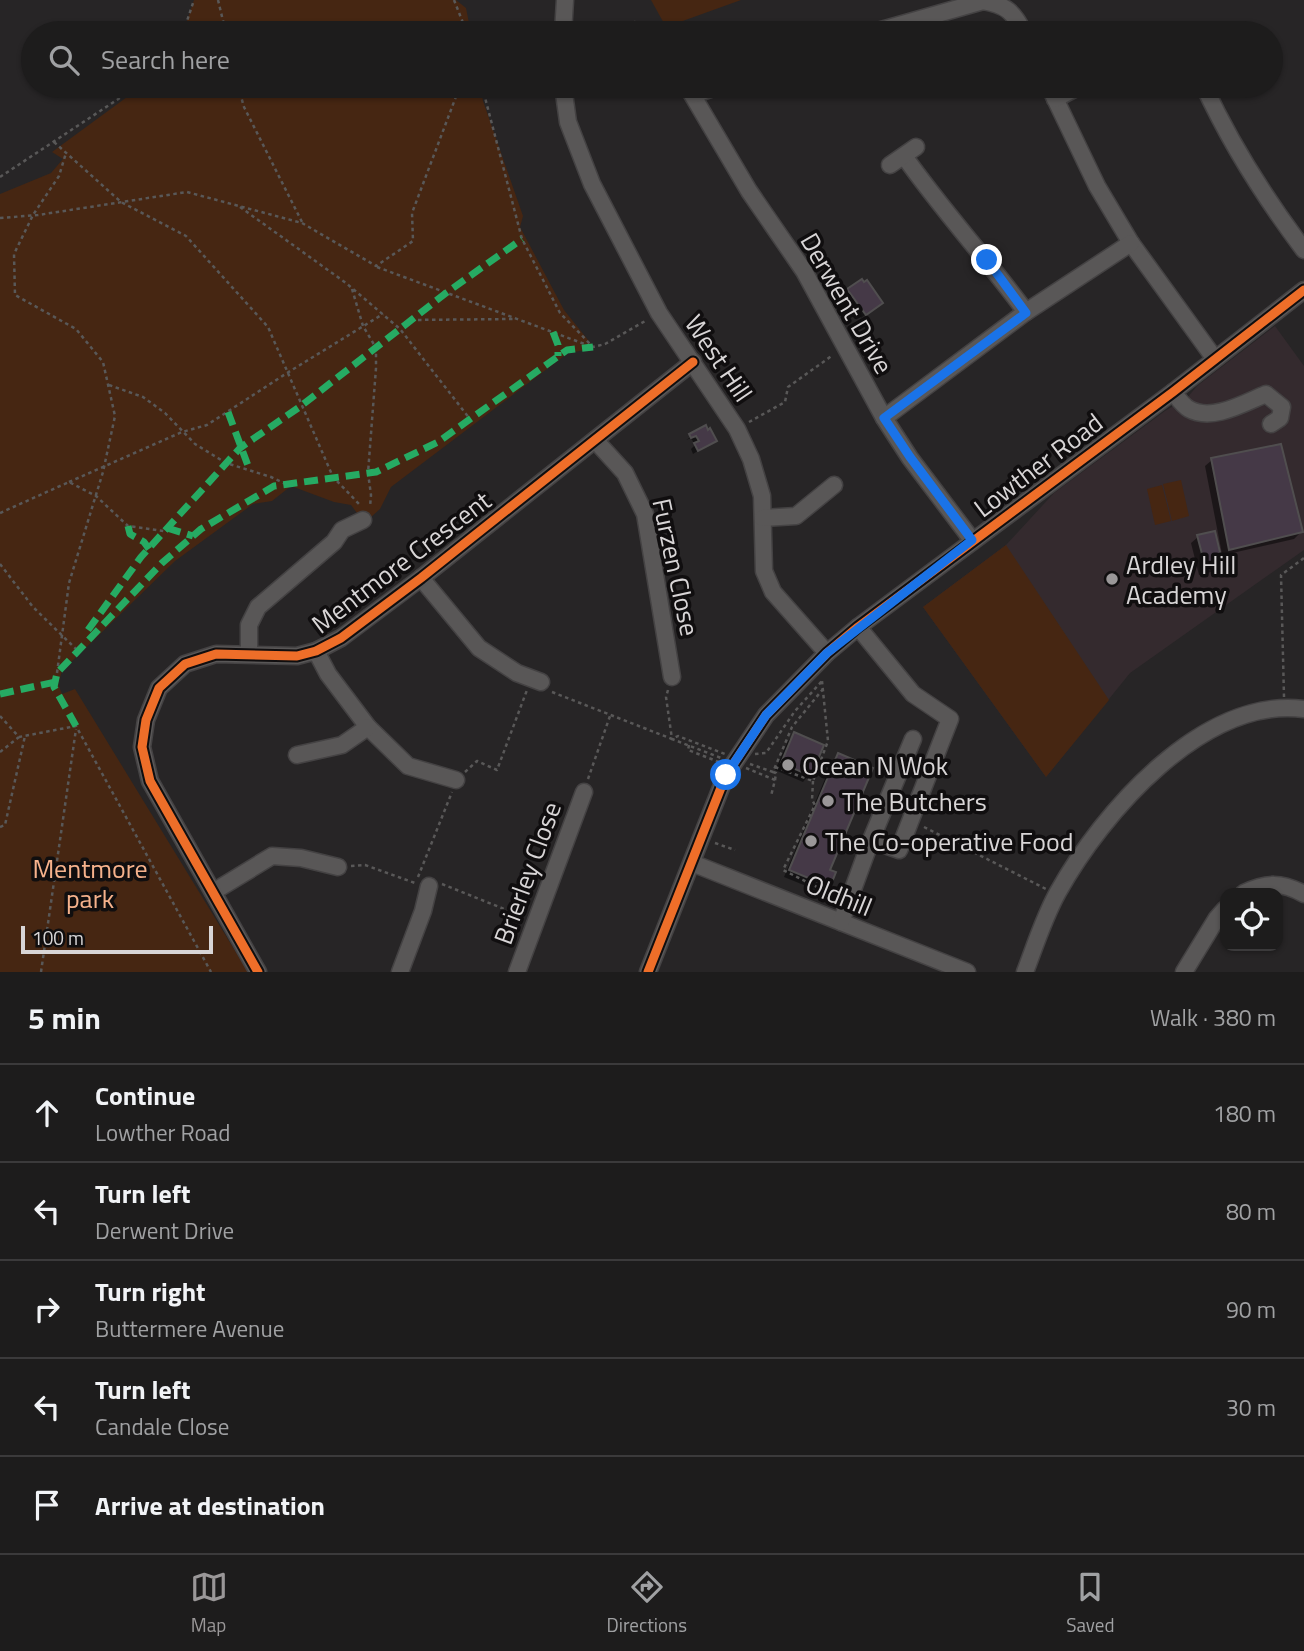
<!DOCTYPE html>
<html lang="en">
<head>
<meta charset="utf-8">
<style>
	:root { --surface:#1d1c1c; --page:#252525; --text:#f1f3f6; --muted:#a0a1a3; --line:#3b3a3b; --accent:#9a9798 }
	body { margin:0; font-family:"Titillium Web",sans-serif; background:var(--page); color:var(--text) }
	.controls { position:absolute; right:21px; bottom:21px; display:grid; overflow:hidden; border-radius:14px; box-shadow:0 2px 5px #0004 }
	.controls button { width:63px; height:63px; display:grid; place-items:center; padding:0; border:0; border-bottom:2px solid var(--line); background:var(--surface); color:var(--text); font:35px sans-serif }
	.scale { position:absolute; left:21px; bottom:18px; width:192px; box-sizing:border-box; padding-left:7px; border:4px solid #d8d5d6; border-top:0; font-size:19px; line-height:24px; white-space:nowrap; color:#d8d5d6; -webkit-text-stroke:5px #100e0f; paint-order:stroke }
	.stop { position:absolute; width:21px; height:21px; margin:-16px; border:5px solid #1a73e8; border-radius:50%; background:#fff }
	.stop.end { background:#1a73e8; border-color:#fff; box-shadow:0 2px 7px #0008 }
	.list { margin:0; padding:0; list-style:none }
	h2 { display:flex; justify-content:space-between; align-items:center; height:91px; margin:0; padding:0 28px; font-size:30px }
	h2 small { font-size:23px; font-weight:400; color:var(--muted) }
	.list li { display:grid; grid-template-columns:46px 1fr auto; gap:21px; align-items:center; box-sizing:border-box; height:98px; padding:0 28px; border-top:2px solid var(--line) }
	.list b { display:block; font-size:26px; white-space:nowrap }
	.list p { margin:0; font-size:23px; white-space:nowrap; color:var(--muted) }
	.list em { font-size:23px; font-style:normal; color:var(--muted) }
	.icon { flex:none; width:38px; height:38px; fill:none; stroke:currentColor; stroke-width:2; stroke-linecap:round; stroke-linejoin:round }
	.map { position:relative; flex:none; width:1304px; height:972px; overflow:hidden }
	.search { position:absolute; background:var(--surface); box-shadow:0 2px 5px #0004; left:21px; right:21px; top:21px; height:77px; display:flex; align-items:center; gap:18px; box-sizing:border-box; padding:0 24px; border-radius:38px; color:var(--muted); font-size:26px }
	.sheet { height:581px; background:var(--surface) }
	nav { display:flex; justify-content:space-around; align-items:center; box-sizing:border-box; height:98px; border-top:2px solid var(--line); background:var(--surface); font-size:19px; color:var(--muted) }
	nav a { display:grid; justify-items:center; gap:4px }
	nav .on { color:var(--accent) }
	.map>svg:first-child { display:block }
	.built { fill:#342a2e }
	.green { fill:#462612 }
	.shadow { fill:#0007 }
	.building { fill:#453947; stroke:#504e4f; stroke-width:2 }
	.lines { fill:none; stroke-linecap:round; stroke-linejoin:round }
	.minor-casing { stroke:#444243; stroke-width:19 }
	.path { stroke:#595858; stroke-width:2.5; stroke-dasharray:3.5 3.5; stroke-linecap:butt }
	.minor { stroke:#595757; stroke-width:16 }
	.quiet { stroke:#26ab63; stroke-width:7; stroke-dasharray:14 7; stroke-linecap:butt }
	.cycleway-casing { stroke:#100e0f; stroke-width:13 }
	.cycleway { stroke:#ee6e29; stroke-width:9 }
	.route { stroke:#1a73e8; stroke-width:9 }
	.poi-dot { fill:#9a9798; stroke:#100e0f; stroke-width:2.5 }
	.labels { text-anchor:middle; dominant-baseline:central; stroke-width:7; stroke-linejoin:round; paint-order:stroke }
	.street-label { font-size:26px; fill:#d8d5d6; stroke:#100e0f }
	.poi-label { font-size:26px; fill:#d8d5d6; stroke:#100e0f; text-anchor:start }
	.park-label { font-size:26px; fill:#f6b28c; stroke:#100e0f }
</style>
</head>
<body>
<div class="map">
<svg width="1304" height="972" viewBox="0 0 1304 972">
	<rect width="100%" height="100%" fill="#272526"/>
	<polygon class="built" points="1275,326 1304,366 1304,550 1130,673 1046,777 923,607 1006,545 1054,493 1165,411 1187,398 1197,386"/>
	<g class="green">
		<polygon points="194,0 456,0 466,8 471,33 183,33"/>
		<polygon points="651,0 741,0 666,27"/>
		<polygon points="142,86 480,86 483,101 523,216 520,227 564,310 592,345 591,349 568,353 391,487 380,509 370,518 366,513 357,513 351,505 334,502 291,486 272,501 253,504 175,561 62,671 58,684 62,694 75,689 248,972 0,972 0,194 51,173 63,159 52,152"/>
		<polygon points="1181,480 1189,516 1172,521 1163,484"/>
		<polygon points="1162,485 1171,521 1155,525 1147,489"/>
		<polygon points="1006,545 1109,700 1046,777 923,607"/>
	</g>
	<g class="shadow">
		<polygon points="861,281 877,306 861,318 844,295"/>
		<polygon points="705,428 715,440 693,454 691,449 695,445 691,438 686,440"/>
		<polygon points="1212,460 1301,532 1294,539 1219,556 1221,564 1215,571 1199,575 1191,543 1198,537 1219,554 1222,554 1205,466"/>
		<polygon points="794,734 809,775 803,782 775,770 788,741"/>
		<polygon points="839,755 828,886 821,892 784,877 832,762"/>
	</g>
	<g class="building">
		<polygon points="862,279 864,282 867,280 883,303 866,315 847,289"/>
		<polygon points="706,425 708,430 710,428 717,441 698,451 694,443 699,441 696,436 691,438 689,434"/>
		<polygon points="1281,444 1303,532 1229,550 1211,458"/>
		<polygon points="1215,531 1223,565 1206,569 1197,535"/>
		<polygon points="794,732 824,745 811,776 781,763"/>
		<polygon points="838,753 873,768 830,870 836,872 830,887 789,870"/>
	</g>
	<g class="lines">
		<defs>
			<g id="minor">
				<polyline points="563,33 565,0"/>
				<path d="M871,33L983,1C1006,5 1014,12 1024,33"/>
				<polyline points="1174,33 1185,31 1187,33"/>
				<polyline points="563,86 568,122 592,184 659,313 737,429 751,459 762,496 764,571 773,592 827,653"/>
				<polyline points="687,86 749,191 804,271 884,418 910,458 972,540"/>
				<polyline points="1049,86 1097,186 1131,243 1215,359"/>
				<path d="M1204,86C1231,145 1265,198 1304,250"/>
				<polyline points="693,95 719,86"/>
				<polyline points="1055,99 1080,86"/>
				<path d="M904,156C942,210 987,259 1026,312"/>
				<polyline points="890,165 916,147"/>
				<path d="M1173,392C1178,398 1182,405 1189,409C1212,422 1244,403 1266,394L1282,407L1280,418L1271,424"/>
				<polyline points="884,418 1026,312 1131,243"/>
				<polyline points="595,440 625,473 645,514 672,677"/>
				<polyline points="763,518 796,516 834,485"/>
				<polyline points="421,578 479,648 517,673 541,682"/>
				<polyline points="316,651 328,674 368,727 408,766 456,780"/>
				<polyline points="249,654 249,625 258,607 334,542 342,530 363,520"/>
				<polyline points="297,755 342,745 368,727"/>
				<polyline points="871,840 913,739"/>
				<polyline points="692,863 967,972"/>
				<polyline points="213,892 272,856 301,858 338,867"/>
				<path d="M1244,893C1266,882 1282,882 1304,894"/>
				<polyline points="841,922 871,840 899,850 950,719 913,694 858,627"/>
				<polyline points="258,972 150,781 142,747 146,720 159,688 185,664 216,654 297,656 316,651 341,638 421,578 693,362"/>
				<polyline points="400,972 423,911 429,886"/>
				<polyline points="517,972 584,792"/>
				<polyline points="648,972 726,775 766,715 827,653 858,627 1173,392 1304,290"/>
				<path d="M1025,972C1035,946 1044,917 1058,892C1102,813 1203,696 1304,709"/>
				<polyline points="1184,972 1217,918 1225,909"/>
			</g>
		</defs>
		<use href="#minor" class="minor-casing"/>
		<g class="path">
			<polyline points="218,0 226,33"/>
			<polyline points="454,0 467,33"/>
			<polyline points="183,33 194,0"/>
			<polyline points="591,33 635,22 642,33"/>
			<polyline points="238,86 244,107 302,222"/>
			<polyline points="482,86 522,239 560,313 593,347 605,344 647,320"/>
			<polyline points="54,142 121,202 186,236 268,327 333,477 361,506"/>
			<polyline points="0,177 138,86"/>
			<polyline points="240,207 346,283 400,329 470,419"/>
			<polyline points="0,218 38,215 187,192 302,223 376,266 413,241 412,213 460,86"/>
			<polyline points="377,267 590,346"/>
			<polyline points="352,289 363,326 376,348 376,368 368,473 371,495 370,507"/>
			<polyline points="411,320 513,319"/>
			<polyline points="109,385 143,397 165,413 195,444 226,463 271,477 286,484"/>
			<polyline points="749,422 785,402 788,387 833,355"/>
			<polyline points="69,482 182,432 207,425 287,373 383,314"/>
			<polyline points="0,513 69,482 96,496 128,526 164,531"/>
			<polyline points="0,564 33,607 78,651"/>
			<polyline points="57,673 69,583 103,472 115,416 103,362 76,329 15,295 14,254 33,215 59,176 66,153"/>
			<polyline points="668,690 666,697 672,739 721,758"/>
			<polyline points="552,692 672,739 678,736 725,754"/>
			<polyline points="1284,697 1281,575 1304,558"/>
			<polyline points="0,716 19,737 76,726 211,972"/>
			<polyline points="689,745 688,750 719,762"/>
			<polyline points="0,752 19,737"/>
			<polyline points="755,754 766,753 795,711 822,681"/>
			<polyline points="750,764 773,772"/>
			<polyline points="775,767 813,781 828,741 822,681"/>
			<polyline points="746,768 775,780 771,796"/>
			<polyline points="465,772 477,761 497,770 527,690"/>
			<polyline points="588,779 610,716"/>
			<polyline points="775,780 776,773 773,772 792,727 823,689"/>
			<polyline points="813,781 812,800 815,805 783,870 837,897"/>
			<polyline points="0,827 5,825 25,736"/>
			<polyline points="924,827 1046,889"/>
			<polyline points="715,843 735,850"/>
			<polyline points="351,866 365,865 415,883"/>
			<polyline points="418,877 452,792"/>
			<polyline points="442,884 524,917"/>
			<polyline points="41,972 76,729"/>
		</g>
		<use href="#minor" class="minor"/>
		<g class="quiet">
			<polyline points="553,332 558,345 558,356"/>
			<polyline points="228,412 250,471"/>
			<polyline points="128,526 130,534 144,542 149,549"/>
			<polyline points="167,528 193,536"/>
			<polyline points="88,630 141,557 240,448 301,406 446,293 522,239"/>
			<polyline points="0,694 55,682"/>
			<polyline points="76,726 54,687 57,673 162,563 201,529 274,486 376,472 438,442 567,350 593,347"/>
		</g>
		<defs>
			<g id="cycleway">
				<polyline points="258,972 150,781 142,747 146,720 159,688 185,664 216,654 297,656 316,651 341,638 421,578 693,362"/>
				<polyline points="648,972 726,775 766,715 827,653 858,627 1173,392 1304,290"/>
			</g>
		</defs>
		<use href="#cycleway" class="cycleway-casing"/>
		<use href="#cycleway" class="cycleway"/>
	</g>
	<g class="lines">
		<polyline class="route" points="726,775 766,715 827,653 972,540 910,457 884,418 1026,313 987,260"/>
	</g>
	<g class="poi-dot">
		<circle cx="1112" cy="579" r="7"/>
		<circle cx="788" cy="765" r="7"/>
		<circle cx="828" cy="801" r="7"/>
		<circle cx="811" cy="841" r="7"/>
	</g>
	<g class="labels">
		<g class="street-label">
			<text transform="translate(847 303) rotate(60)">Derwent Drive</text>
			<text transform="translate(719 358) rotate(56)">West Hill</text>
			<text transform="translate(1038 465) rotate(-37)">Lowther Road</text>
			<text transform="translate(401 562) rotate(-37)">Mentmore Crescent</text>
			<text transform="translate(676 567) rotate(78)">Furzen Close</text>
			<text transform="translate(527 873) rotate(-70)">Brierley Close</text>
			<text transform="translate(839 895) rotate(22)">Oldhill</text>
		</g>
		<g class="poi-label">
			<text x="1126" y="564">Ardley Hill<tspan x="1126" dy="30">Academy</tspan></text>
			<text x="802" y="765">Ocean N Wok</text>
			<text x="842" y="801">The Butchers</text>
			<text x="825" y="841">The Co-operative Food</text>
		</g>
		<g class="park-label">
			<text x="90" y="868">Mentmore<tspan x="90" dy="30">park</tspan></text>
		</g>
	</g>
</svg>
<div class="controls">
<button><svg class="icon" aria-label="locate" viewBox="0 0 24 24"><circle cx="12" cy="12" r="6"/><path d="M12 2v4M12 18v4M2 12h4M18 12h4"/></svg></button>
</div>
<div class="scale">100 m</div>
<div class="stop" style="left:726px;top:775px"></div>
<div class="stop end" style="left:987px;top:260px"></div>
<div class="search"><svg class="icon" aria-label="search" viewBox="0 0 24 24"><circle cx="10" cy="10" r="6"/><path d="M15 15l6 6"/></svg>Search here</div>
</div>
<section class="sheet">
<h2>5 min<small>Walk · 380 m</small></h2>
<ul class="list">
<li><svg class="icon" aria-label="ahead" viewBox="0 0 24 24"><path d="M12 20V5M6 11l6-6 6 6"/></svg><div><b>Continue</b><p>Lowther Road</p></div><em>180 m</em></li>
<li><svg class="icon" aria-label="left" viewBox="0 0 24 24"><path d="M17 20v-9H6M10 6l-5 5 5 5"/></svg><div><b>Turn left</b><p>Derwent Drive</p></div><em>80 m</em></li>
<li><svg class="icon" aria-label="right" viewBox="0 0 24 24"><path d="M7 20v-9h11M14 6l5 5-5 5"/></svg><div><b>Turn right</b><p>Buttermere Avenue</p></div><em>90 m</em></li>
<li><svg class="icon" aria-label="left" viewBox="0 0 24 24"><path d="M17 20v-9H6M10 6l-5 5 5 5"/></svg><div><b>Turn left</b><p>Candale Close</p></div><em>30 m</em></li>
<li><svg class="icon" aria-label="arrive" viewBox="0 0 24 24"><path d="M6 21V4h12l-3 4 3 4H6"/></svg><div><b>Arrive at destination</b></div></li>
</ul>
</section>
<nav>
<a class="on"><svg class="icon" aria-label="map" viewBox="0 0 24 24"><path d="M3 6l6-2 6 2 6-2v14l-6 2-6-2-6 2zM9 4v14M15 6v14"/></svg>Map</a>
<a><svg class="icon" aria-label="directions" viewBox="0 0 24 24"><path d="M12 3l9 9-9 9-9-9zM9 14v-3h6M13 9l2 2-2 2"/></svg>Directions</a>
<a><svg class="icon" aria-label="saved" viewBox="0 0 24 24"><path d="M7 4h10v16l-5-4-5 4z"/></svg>Saved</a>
</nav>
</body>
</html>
